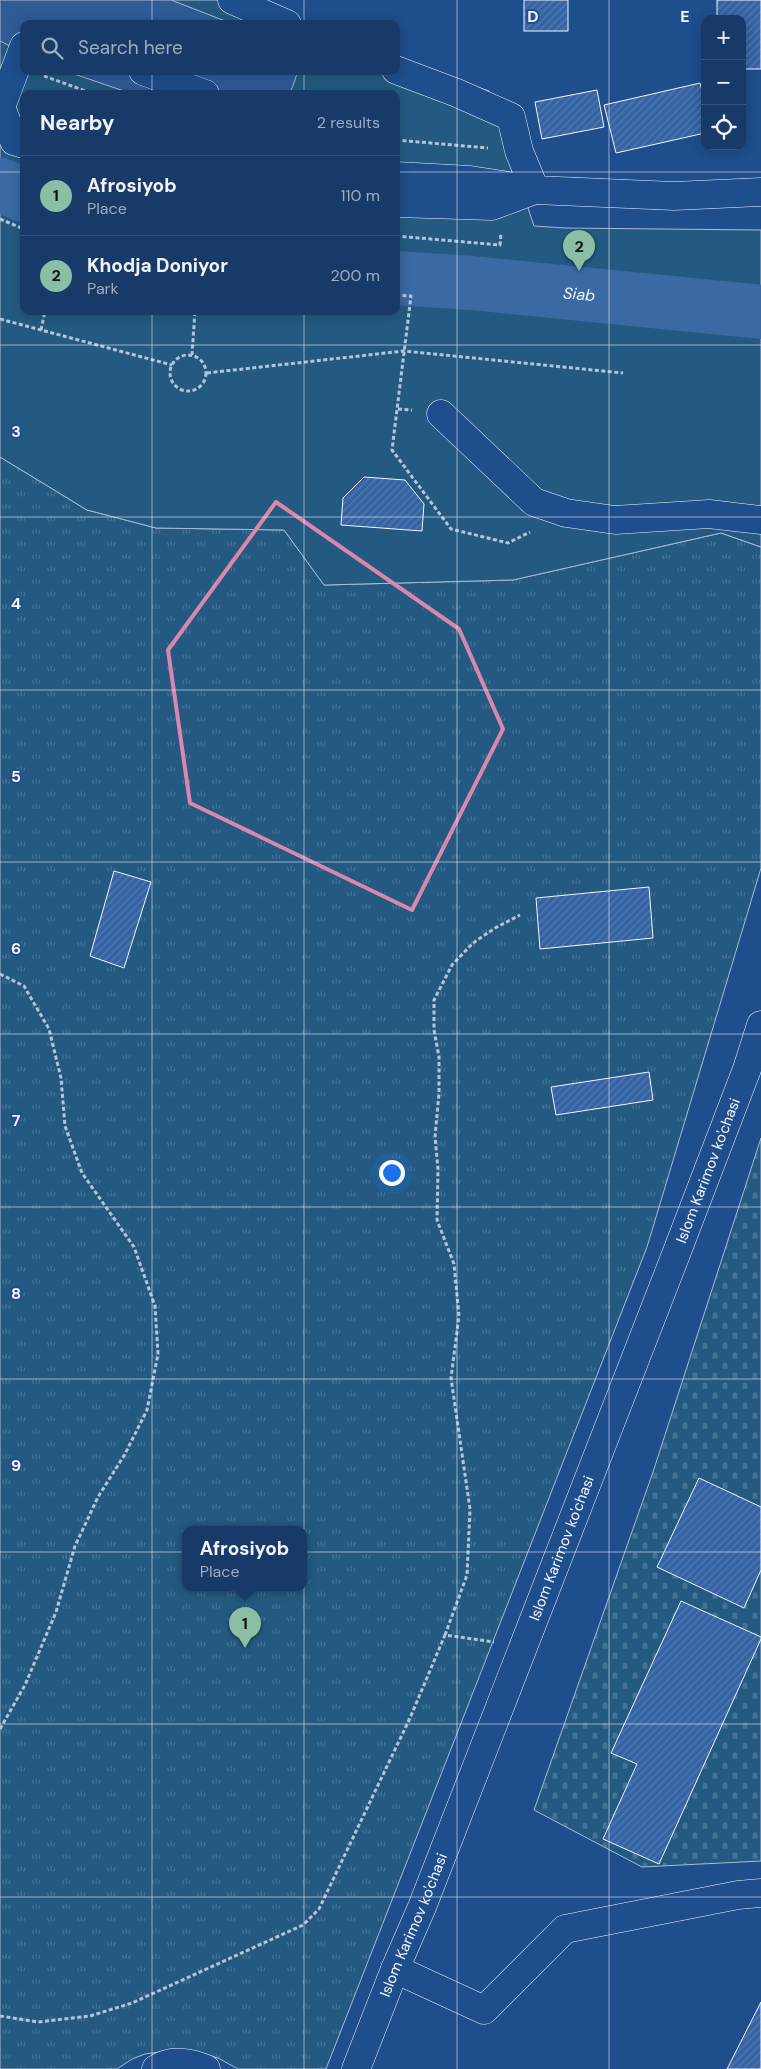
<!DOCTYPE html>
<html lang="en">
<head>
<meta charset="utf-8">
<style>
	:root { --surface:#173a69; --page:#20416f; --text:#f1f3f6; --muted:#9eadc0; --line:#36547d; --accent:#8abfa5 }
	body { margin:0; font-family:"DM Sans",sans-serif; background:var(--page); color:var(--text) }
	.controls { position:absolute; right:15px; top:15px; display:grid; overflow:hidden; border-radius:10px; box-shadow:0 2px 12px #0003 }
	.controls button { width:45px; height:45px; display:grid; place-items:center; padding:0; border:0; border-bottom:1px solid var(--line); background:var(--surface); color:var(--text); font:25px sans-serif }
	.you { position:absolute; left:391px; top:1172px; width:18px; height:18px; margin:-12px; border:4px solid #fff; border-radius:50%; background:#1a73e8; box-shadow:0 0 0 8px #1a73e833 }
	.badge { display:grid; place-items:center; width:32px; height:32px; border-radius:50%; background:var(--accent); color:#111; font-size:16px; font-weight:700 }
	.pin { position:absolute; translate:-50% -41px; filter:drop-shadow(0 1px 2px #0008) }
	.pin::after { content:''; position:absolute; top:26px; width:18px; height:15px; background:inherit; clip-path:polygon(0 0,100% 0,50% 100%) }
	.popup { position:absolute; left:182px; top:1526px; width:125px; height:65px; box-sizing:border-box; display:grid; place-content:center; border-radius:10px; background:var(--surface); filter:drop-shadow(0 1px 4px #0005); font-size:16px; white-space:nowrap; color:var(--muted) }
	.popup b { font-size:19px; color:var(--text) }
	.popup::after { content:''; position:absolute; left:50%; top:100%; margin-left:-10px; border:10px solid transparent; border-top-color:var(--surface) }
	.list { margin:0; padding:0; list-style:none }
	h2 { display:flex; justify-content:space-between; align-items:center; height:65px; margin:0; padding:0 20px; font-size:21px }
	h2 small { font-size:16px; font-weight:400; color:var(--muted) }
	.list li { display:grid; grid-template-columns:32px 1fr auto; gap:15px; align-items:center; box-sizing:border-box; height:80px; padding:0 20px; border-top:1px solid var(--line) }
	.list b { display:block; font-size:19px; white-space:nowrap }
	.list p { margin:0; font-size:16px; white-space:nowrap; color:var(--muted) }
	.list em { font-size:16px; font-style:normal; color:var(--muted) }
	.icon { flex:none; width:28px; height:28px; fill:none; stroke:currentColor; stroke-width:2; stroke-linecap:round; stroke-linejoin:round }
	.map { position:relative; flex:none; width:761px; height:2069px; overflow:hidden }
	.search { position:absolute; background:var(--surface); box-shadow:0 2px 12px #0003; left:20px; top:20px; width:380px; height:55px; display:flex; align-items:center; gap:12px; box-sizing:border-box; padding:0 18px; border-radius:10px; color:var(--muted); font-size:19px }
	.panel { position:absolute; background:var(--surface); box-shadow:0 2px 12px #0003; left:20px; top:90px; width:380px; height:225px; border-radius:10px }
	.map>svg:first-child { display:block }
	.grass { fill:url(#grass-tufts); stroke:#a8bbd7; fill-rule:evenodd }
	.cemetery { fill:url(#cemetery-stones); stroke:#a8bbd7 }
	.green { fill:#245a82; stroke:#a8bbd7; fill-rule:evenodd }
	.parking { fill:#305b95; stroke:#a8bbd7 }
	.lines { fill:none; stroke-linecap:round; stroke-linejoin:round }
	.river { stroke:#3b69a3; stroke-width:54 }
	.building { fill:url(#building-hatch); stroke:#f2f6ff }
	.minor-casing { stroke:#f2f6ff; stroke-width:29 }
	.path { stroke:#b3c4dc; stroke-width:3; stroke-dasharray:4 2.5; stroke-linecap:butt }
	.minor { stroke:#1f4e8c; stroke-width:28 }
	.marked { fill:none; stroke:#da87ad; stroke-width:4; stroke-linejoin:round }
	.grid { fill:none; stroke:#f2f6ff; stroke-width:1; stroke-opacity:0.55 }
	.labels { text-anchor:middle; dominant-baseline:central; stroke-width:4; stroke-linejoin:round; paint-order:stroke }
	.street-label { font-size:15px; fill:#f2f6ff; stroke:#1f4e8c }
	.water-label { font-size:16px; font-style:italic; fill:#f2f6ff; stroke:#1f4e8c }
	.grid-label { font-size:16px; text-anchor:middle; font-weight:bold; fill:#f2f6ff; stroke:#1f4e8c; stroke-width:4; stroke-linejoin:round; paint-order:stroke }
</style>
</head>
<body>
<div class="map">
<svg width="761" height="2069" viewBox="0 0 761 2069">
	<defs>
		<pattern id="grass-tufts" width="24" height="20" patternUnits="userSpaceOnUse" patternTransform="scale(1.25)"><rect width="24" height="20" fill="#245a82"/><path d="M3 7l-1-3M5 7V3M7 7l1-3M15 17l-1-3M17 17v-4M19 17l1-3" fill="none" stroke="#447295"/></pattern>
		<pattern id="cemetery-stones" width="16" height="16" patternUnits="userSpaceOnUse" patternTransform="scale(1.25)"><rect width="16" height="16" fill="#245a82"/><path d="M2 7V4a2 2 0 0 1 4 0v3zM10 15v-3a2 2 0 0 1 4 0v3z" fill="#447295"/></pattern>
		<pattern id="building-hatch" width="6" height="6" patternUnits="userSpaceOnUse" patternTransform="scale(1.25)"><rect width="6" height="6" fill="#3563a3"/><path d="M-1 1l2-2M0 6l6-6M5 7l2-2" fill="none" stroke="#537ab1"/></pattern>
	</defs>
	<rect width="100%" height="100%" fill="#1f4e8c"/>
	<path class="grass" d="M0,457L87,510L156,528L284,530L324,585L513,580L721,533L761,547V868L647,1247L326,2069H238L218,2058L204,2054L175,2050L145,2054L132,2059L117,2069H0ZM186,1529H304V1587H186Z"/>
	<polygon class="cemetery" points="761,1138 761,1861 642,1867 534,1810 653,1472"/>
	<path class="green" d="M0,0H245L305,24H24V71H396V59L489,91L534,226L565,228L761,230V547L721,533L513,580L324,585L284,530L156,528L87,510L0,457ZM24,94H396V311H24Z"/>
	<g class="parking">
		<polygon points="0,0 171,0 233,24 24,24 24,53 0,41"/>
		<polygon points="65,71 298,71 290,94 133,94"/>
	</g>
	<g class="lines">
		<g class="river">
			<polyline points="0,185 24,195"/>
			<path id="s1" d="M396,278L472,283L761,312"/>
		</g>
	</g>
	<g class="building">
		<rect x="524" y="0" width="44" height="31"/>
		<polygon points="717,0 761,0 761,69 742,69 742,19 717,19"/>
		<polygon points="700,83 705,103 705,133 616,153 604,105"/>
		<polygon points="597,90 604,127 542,139 535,102"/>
		<polygon points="364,477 405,480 424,504 422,531 341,525 343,498"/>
		<polygon points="114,871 151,882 124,968 90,956"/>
		<polygon points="649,887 653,938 540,949 536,898"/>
		<polygon points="649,1072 653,1100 556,1115 551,1087"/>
		<polygon points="699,1478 761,1507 761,1570 744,1608 657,1567"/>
		<polygon points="681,1601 761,1637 761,1639 659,1864 603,1839 637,1764 611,1753"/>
		<polygon points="761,2002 761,2069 727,2069"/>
	</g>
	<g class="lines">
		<defs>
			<g id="minor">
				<polyline points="232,0 287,24"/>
				<polyline points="24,46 1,107 14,141 24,144"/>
				<polyline points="396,70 457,93 511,117 519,151 535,190 674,196 761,192"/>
				<polyline points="143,71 205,94"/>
				<polyline points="396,176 470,180 535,190 492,206 396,203"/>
				<polyline points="441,414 534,502 566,513 615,520 709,514 761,520"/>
				<polyline points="395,1969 484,2010 565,1929 738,1895 761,1893"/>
				<path d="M156,2069C171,2059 191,2062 206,2069"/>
				<path id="s2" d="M356,2069L395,1969L422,1907L673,1262L747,1069L761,1025"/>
			</g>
		</defs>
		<use href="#minor" class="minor-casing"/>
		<g class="path">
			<polyline points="44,76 94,94"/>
			<polyline points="396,140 488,148"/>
			<polyline points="0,219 24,229"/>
			<polyline points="396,236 500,245 501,233"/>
			<polyline points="396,295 411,296 392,450 451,529 508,543 530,532"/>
			<polyline points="0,319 172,365"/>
			<polyline points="41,330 45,311"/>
			<circle cx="188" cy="373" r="18"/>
			<polyline points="192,355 195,311"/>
			<polyline points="207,373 404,351 623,373"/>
			<polyline points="398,409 412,410"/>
			<polyline points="0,974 24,986 49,1029 61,1078 65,1126 82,1173 134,1247 155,1306 158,1354 147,1410 125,1454 98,1497 75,1546 56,1612 25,1685 0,1729"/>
			<polyline points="445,1635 467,1575 470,1509 451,1378 459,1316 454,1264 437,1220 438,1169 435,1137 439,1093 439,1057 434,1030 434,1000 452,965 473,943 495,928 520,915"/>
			<polyline points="0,2016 38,2022 90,2016 132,2003 303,1925 319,1909 410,1718 445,1635 494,1642"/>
		</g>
		<use href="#minor" class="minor"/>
	</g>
	<path class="marked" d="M276,502L459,629L503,729L412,910L190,803L168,650Z"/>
	<path class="grid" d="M152,0V24M304,0V24M457,0V2069M609,0V2069M152,71V94M304,71V94M0,172H24M396,172H761M152,311V2069M304,311V2069M0,345H761M0,517H761M0,690H761M0,862H761M0,1034H761M0,1207H761M0,1379H761M0,1552H761M0,1724H761M0,1897H761"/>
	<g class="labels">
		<g class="street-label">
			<text stroke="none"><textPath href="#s2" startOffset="965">Islom Karimov ko'chasi</textPath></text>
			<text stroke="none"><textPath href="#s2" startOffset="560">Islom Karimov ko'chasi</textPath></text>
			<text stroke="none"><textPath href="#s2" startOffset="155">Islom Karimov ko'chasi</textPath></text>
		</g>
		<g class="water-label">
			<text stroke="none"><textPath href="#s1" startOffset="184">Siab</textPath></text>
		</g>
	</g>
	<g class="grid-label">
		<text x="533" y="22">D</text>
		<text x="685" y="22">E</text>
		<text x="16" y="437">3</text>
		<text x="16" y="609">4</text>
		<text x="16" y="782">5</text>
		<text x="16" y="954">6</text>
		<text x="16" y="1126">7</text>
		<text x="16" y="1299">8</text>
		<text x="16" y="1471">9</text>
	</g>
</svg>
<div class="controls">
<button>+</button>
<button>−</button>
<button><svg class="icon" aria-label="locate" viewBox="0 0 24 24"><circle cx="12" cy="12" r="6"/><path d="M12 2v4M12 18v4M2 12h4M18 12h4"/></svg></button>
</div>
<div class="you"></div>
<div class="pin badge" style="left:245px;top:1648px">1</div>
<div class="popup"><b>Afrosiyob</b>Place</div>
<div class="pin badge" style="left:579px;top:271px">2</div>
<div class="search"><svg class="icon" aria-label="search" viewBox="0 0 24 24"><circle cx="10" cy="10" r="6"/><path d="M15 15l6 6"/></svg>Search here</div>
<section class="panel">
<h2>Nearby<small>2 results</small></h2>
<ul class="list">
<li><span class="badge">1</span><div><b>Afrosiyob</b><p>Place</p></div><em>110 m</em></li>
<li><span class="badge">2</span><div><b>Khodja Doniyor</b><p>Park</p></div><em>200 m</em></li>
</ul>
</section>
</div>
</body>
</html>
